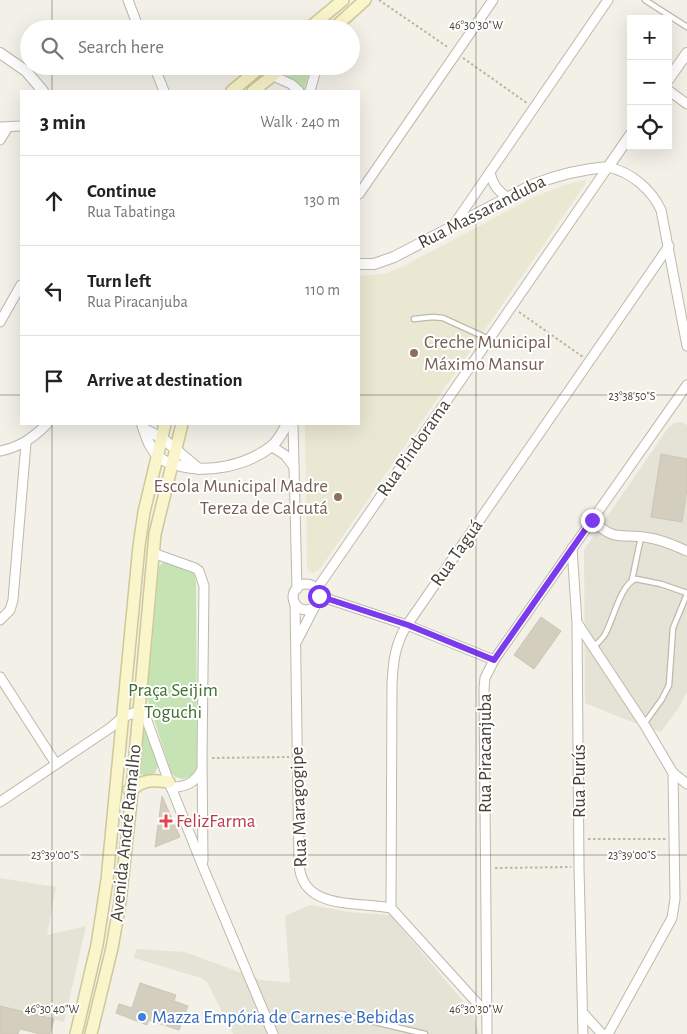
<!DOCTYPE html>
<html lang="en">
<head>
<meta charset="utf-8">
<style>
	:root { --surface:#fff; --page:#f6f6f6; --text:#222; --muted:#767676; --line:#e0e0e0 }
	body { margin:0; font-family:"Alegreya Sans",sans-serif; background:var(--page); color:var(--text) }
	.controls { position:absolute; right:15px; top:15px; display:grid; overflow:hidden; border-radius:0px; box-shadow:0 5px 20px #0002 }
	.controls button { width:45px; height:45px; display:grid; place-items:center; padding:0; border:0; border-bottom:1px solid var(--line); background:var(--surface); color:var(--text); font:25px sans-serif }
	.stop { position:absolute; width:15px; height:15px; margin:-11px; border:4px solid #7c3aed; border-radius:50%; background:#fff }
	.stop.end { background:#7c3aed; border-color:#fff; box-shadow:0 1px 5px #0008 }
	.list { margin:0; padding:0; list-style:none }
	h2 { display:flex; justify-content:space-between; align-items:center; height:65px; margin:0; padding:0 20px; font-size:21px }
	h2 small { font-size:16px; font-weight:400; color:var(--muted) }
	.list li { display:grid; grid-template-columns:32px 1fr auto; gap:15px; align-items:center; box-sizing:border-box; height:90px; padding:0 20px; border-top:1px solid var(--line) }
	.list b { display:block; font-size:19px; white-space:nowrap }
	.list p { margin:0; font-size:16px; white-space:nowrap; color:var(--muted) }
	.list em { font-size:16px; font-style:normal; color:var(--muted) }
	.icon { flex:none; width:28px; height:28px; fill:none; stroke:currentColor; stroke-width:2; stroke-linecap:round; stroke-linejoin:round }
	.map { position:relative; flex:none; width:687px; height:1034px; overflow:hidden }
	.search { position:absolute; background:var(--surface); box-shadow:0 5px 20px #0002; left:20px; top:20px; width:340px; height:55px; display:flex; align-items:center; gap:12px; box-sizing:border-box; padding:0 18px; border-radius:28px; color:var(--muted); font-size:19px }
	.panel { position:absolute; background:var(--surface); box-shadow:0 5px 20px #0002; left:20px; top:90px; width:340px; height:335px; border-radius:0px }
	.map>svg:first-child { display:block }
	.residential { fill:#e5e3d6 }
	.education { fill:#eae7d2 }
	.green { fill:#c6e3b4 }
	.building { fill:#d3cebe; stroke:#cdc6b2 }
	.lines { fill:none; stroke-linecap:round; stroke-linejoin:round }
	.service-casing { stroke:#bdb9ab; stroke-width:7 }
	.minor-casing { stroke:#bdb9ab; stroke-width:11 }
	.tertiary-casing { stroke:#bdb9ab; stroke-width:12 }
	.secondary-casing { stroke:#cec89a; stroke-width:14 }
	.path { stroke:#bdb79d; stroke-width:2; stroke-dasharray:2.5 2.5; stroke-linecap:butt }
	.service { stroke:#fff; stroke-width:4.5 }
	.minor { stroke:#fff; stroke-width:9 }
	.tertiary { stroke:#fff; stroke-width:10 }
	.secondary { stroke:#faf5ca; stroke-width:11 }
	.route { stroke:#7c3aed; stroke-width:6 }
	.ticks { fill:none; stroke:#444137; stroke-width:1; stroke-opacity:0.45 }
	.education-dot { fill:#8d6e63; stroke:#fff; stroke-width:2 }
	.health-dot { fill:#e0444e; stroke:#fff; stroke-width:2 }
	.shop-dot { fill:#3f7fe0; stroke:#fff; stroke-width:2 }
	.labels { text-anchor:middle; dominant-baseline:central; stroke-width:4; stroke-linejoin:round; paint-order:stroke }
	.street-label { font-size:19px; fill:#444137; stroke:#fff }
	.education-label { font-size:19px; fill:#785e54; stroke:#fff; text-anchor:start }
	.park-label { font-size:19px; fill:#3e712f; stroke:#fff }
	.health-label { font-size:19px; fill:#be3a42; stroke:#fff; text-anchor:start }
	.shop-label { font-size:19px; fill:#366cbe; stroke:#fff; text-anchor:start }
	.ticks-label { font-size:12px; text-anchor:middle; fill:#444137; stroke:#fff; stroke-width:4; stroke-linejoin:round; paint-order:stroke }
</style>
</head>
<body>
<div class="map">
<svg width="687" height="1034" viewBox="0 0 687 1034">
	<rect width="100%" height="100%" fill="#f2f0e7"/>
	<g class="residential">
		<polygon points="681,422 687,425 687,692 680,706 661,732 624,719 585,703 584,550 669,427 674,423"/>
		<polygon points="0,878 56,887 47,935 86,926 64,1022 0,1006"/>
		<polygon points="310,905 349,912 390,915 464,1002 474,1017 479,1034 233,1034 207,982 201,978 134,958 136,949 185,952 261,980 290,983 285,916"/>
	</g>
	<polygon class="education" points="585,180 586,183 320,569 313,573 309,572 307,566 305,424 359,424 359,276 384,274 402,267 534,197 568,184"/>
	<g class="green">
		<polygon points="297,66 311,66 304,90 302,90 294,80 286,75"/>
		<path d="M162,563H167L191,571L194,573L196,581L197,769C191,780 179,782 171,773L147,697L159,567Z"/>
		<polygon points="144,726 147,730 158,766 155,773 145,776 141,774 139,771"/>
	</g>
	<g class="building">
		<polygon points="661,454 687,459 687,489 682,522 651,517"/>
		<polygon points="541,617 561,631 534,669 514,655"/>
		<polygon points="162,796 180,837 155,847"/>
		<polygon points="140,983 176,995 174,1001 188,1006 179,1030 149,1020 147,1025 116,1013 119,1004 132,1008"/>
		<polygon points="0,1006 54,1019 50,1034 40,1034 20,1029 18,1034 0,1034"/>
	</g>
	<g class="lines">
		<defs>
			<g id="service">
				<polyline points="645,0 687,27"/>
				<polyline points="414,319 433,317 443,318 489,339"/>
				<polyline points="632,580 641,537"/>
				<path d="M593,647C597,644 601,640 604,636C613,622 620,584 636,579L661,584L687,593"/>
				<polyline points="644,724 662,699 669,685 673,628 687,594"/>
				<polyline points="341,1014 425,1034"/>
			</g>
			<g id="minor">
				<polyline points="128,0 139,29"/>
				<polyline points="154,66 164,91"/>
				<polyline points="273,76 291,84 299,91"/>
				<polyline points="668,90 687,104"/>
				<polyline points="310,91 317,66"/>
				<polyline points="0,127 21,126"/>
				<polyline points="0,140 8,127"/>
				<path d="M490,172C493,185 497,190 508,198"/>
				<polyline points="359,194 493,0"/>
				<polyline points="453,226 608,0"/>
				<polyline points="0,322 21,285"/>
				<polyline points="293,424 297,589"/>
				<polyline points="271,446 285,455 294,467"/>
				<path d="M0,451C20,447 33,438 47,424"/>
				<path d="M592,520C617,544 621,532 650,538C663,540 675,546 687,551"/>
				<polyline points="572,548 577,623 579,867 583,1034"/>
				<polyline points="153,553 195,568 199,571 204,586 202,758 203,861"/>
				<circle cx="306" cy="597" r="13"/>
				<path d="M316,590L608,167C631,172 651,189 661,210L687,346"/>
				<polyline points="319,596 407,625 494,660"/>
				<path d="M295,603L299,864C302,911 357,901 391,908L487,1014"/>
				<polyline points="0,620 10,610 13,600 26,443"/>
				<polyline points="578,624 644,724 673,773 675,899 672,918 608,1034"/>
				<polyline points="297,641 314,608"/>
				<polyline points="0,677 56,764"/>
				<polyline points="673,773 687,784"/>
				<path d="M171,788C186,786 194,784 201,771"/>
				<polyline points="0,802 110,728 123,717 139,711 145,715 169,782 203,867 273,1034"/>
				<path d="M391,908L392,684C393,662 395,644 407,625L669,246"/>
				<polyline points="584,1014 602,1034"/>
				<polyline points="487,1034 484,688 485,678 494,660 687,385"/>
			</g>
			<g id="tertiary">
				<polyline points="0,53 26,71 43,91"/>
				<polyline points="668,80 687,53"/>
				<path d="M359,264H374L394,257L532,185C557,175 581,169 608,167L631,134"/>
				<path d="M142,424C146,436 149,448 159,457C164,462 170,463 177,465C208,474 246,466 272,446C279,440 283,431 287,424"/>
				<polyline points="144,429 162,438 199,469"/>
			</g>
			<g id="secondary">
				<polyline points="308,29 343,0"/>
				<polyline points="333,29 365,0"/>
				<polyline points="232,91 262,66"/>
				<polyline points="253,91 285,66"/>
				<path d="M129,790C134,789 136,786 140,784C149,779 159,781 169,782"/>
				<polyline points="76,1034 97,945 107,880 139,546 144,512 165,424"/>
				<polyline points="91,1034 112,948 120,902 130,811 155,534 182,424"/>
			</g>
		</defs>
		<use href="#service" class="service-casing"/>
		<use href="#minor" class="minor-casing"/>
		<use href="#tertiary" class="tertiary-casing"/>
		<use href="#secondary" class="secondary-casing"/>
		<g class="path">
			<polyline points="379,0 449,48"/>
			<polyline points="463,58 527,103"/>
			<polyline points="519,312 583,357"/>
			<polyline points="212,758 289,757"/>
			<polyline points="588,839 666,839"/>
			<polyline points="495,868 571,867"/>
		</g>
		<use href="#service" class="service"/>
		<use href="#minor" class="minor"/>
		<use href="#tertiary" class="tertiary"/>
		<use href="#secondary" class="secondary"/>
	</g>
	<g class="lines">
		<polyline class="route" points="319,596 408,625 494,660 592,520"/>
	</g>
	<path class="ticks" d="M52,0V29M476,0V1034M52,66V91M0,395H21M359,395H687M52,424V1034M0,855H687"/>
	<g class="education-dot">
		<circle cx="414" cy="353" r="5"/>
		<circle cx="338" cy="497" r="5"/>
	</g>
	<path class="health-dot" d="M163.5 813.5h5v5h5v5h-5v5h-5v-5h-5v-5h5z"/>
	<circle class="shop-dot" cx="142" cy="1017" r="5"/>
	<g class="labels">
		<g class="street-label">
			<text transform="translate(482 212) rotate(-27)">Rua Massaranduba</text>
			<text transform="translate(414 448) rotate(-55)">Rua Pindorama</text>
			<text transform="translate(457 553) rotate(-55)">Rua Taguá</text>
			<text transform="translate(485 753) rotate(-90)">Rua Piracanjuba</text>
			<text transform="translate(579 781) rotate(-90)">Rua Purús</text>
			<text transform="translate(299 807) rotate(-92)">Rua Maragogipe</text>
			<text transform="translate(126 833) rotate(-84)">Avenida André Ramalho</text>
		</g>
		<g class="education-label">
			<text x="424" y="342">Creche Municipal<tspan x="424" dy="22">Máximo Mansur</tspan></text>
			<text x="328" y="486" text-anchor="end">Escola Municipal Madre<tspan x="328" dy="22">Tereza de Calcutá</tspan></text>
		</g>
		<g class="park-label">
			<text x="173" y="690">Praça Seijim<tspan x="173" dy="22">Toguchi</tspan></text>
		</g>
		<g class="health-label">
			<text x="176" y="821">FelizFarma</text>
		</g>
		<g class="shop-label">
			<text x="152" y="1017">Mazza Empória de Carnes e Bebidas</text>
		</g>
	</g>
	<g class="ticks-label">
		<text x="476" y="29">46°30'30"W</text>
		<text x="632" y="400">23°38'50"S</text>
		<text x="55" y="859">23°39'00"S</text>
		<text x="632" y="859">23°39'00"S</text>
		<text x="52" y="1013">46°30'40"W</text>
		<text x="476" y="1013">46°30'30"W</text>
	</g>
</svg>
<div class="controls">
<button>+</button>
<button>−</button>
<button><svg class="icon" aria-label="locate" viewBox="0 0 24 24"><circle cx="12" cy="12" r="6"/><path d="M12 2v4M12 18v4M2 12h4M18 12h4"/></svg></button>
</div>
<div class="stop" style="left:319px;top:596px"></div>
<div class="stop end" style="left:592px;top:520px"></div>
<div class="search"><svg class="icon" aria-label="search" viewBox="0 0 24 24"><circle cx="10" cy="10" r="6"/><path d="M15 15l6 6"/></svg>Search here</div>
<section class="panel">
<h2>3 min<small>Walk · 240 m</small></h2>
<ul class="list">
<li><svg class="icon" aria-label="ahead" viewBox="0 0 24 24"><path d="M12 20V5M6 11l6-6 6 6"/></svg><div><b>Continue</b><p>Rua Tabatinga</p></div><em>130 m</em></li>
<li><svg class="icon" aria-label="left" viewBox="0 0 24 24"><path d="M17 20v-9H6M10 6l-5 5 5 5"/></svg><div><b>Turn left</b><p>Rua Piracanjuba</p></div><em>110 m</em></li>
<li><svg class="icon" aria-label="arrive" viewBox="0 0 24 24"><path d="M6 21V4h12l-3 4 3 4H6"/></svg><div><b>Arrive at destination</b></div></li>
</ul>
</section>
</div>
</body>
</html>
